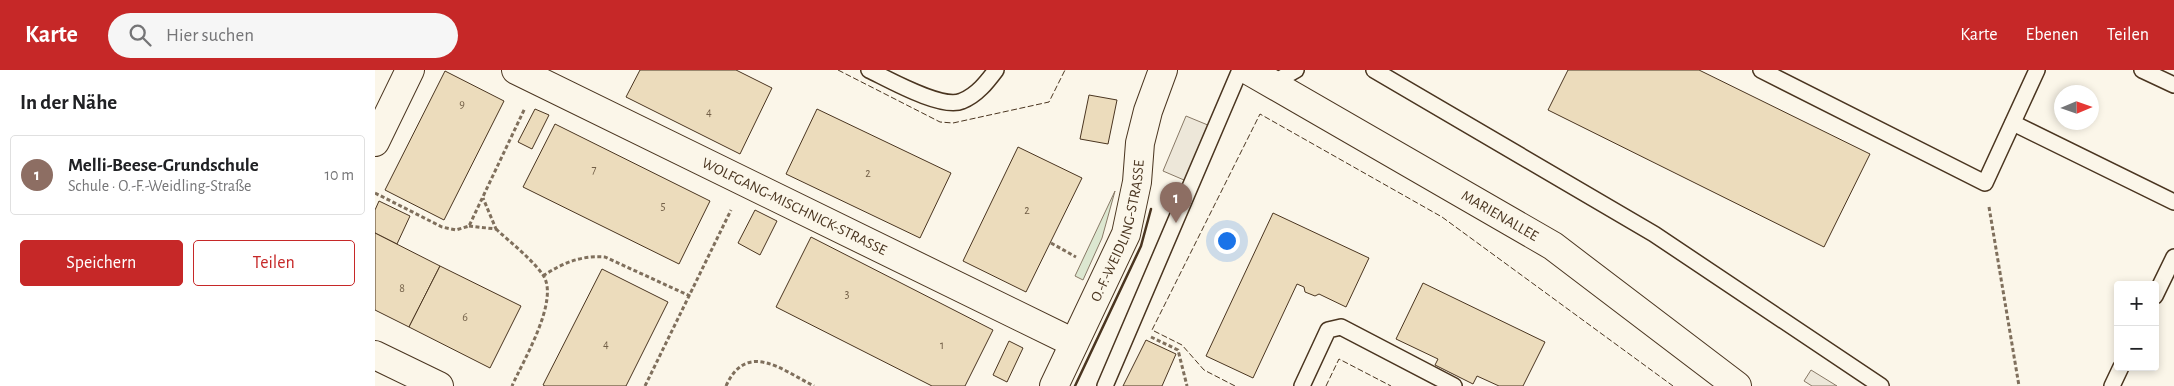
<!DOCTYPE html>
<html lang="de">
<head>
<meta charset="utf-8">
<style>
	:root { --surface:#fff; --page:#f6f6f6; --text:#202124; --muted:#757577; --line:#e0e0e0; --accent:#c62828 }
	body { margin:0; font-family:"Alegreya Sans",sans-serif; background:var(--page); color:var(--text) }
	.controls { position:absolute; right:15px; bottom:15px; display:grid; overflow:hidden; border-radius:5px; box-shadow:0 2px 8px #0003 }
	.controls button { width:45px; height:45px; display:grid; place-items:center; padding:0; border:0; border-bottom:1px solid var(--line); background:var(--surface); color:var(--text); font:25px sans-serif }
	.compass { position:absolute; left:1679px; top:15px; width:45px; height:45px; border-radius:50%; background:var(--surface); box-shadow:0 2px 8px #0003; rotate:88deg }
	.you { position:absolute; left:851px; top:170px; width:18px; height:18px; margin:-12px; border:4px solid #fff; border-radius:50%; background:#1a73e8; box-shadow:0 0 0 8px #1a73e833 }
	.badge { display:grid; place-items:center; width:32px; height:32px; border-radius:50%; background:var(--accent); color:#fff; font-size:16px; font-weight:700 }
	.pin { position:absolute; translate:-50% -41px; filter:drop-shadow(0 1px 2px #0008) }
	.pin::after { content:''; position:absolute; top:26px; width:18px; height:15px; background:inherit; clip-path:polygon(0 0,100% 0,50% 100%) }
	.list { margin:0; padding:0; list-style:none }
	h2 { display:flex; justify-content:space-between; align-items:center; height:65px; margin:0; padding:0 20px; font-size:21px }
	h2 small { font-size:16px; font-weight:400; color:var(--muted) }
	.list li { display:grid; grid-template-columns:32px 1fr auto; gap:15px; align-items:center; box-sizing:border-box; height:80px; margin:0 10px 10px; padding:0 10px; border:1px solid var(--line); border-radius:5px }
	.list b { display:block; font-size:19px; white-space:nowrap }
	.list p { margin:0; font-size:16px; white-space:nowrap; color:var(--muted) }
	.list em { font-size:16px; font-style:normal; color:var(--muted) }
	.actions { display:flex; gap:10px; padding:15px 20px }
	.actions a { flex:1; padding:11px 0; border:1px solid var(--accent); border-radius:5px; text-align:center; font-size:18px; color:var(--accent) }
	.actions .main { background:var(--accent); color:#fff }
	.icon { flex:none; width:28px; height:28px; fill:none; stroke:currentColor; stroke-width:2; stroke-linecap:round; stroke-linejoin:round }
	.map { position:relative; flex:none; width:1799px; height:316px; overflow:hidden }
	header { display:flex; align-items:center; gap:30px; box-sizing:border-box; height:70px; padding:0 25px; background:var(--accent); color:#fff }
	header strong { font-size:24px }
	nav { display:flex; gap:28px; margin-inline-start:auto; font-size:18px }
	.search { width:350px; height:45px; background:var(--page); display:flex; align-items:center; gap:12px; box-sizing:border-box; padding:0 18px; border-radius:28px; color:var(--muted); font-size:19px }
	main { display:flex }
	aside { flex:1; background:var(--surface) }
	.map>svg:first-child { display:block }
	.green { fill:#dce7d0; stroke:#887966 }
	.parking { fill:#ede7d9; stroke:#887966 }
	.building { fill:#ecdcbc; stroke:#4a3520 }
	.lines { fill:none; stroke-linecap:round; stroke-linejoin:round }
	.service-casing { stroke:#4a3520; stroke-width:18 }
	.minor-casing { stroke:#4a3520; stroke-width:30 }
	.path { stroke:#7f6f5c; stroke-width:3; stroke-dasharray:4 2.5; stroke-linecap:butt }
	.service { stroke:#fbf6e9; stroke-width:15 }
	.minor { stroke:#fbf6e9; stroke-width:28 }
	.fence { stroke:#4a3520; stroke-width:1; stroke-dasharray:6 2.5; stroke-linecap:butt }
	.wall { stroke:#4a3520; stroke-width:2.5 }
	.labels { text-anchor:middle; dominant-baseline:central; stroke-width:4; stroke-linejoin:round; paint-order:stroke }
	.number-label { font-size:12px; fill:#725f47 }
	.street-label { font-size:15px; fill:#4a3520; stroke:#fbf6e9 }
</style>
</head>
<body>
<header>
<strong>Karte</strong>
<div class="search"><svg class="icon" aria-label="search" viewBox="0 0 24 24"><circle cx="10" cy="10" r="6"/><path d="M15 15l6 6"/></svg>Hier suchen</div>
<nav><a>Karte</a><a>Ebenen</a><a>Teilen</a></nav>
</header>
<main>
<aside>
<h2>In der Nähe<small></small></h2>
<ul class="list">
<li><span class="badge" style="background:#8d6e63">1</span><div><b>Melli-Beese-Grundschule</b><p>Schule · O.-F.-Weidling-Straße</p></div><em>10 m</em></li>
</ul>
<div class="actions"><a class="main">Speichern</a><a>Teilen</a></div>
</aside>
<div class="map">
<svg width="1799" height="316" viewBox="0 0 1799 316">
	<rect width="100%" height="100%" fill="#fbf6e9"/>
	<polygon class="green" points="740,121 727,168 708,210 700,206"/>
	<g class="parking">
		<polygon points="811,46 840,58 816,113 788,101"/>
		<polygon points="1436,300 1462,316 1437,316 1429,311"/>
	</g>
	<g class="building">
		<polygon points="265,0 361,0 397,18 365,84 251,27"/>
		<polygon points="1193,0 1324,0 1495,84 1449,177 1173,40"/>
		<polygon points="70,1 129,31 69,150 10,120"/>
		<polygon points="714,25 742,30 733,74 705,69"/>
		<polygon points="160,39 174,45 157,79 143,72"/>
		<polygon points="442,39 576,103 545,168 411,104"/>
		<polygon points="180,54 335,131 304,194 148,117"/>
		<polygon points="643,77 707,108 651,222 588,191"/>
		<polygon points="4,131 35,146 22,174 0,163 0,140"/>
		<polygon points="380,140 402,151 385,185 363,173"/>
		<polygon points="898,143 994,188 971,237 944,224 940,226 930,222 929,217 922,214 878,308 831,286"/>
		<polygon points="0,163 65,196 34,257 0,240"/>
		<polygon points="436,167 618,260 590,316 557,316 401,237"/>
		<polygon points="65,196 146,236 115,298 34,257"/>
		<polygon points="227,199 293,232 251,316 170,316 168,315"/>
		<polygon points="1048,213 1170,272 1148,316 1124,316 1102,306 1098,314 1060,295 1063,289 1021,269"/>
		<polygon points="771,270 801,284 787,316 748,316"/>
		<polygon points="634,271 648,278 632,312 618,305"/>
	</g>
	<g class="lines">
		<defs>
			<g id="service">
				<path d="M494,0C513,9 567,40 587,31C602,25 612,12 621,0"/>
				<polyline points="999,0 1279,164 1506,316"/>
				<polyline points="1386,0 1610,113 1662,0"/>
				<polyline points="1767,0 1799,15"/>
				<polyline points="896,14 921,0"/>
				<polyline points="1638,53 1799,132"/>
				<polyline points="1780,226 1799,187"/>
				<polyline points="730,316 865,0"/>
				<polyline points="927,316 953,260 966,257 1079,316"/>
				<polyline points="1737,316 1746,297"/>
			</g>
			<g id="minor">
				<path id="s1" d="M141,0L699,273"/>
				<path id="s2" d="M873,0L1178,176L1362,316"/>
				<polyline points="0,72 35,0"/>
				<polyline points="0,285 64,316"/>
				<path id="s3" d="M679,316L751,164L762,112L765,73L773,41L788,0"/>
			</g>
		</defs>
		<use href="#service" class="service-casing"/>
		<use href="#minor" class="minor-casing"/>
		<g class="path">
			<polyline points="0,123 67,157 81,160 94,156 150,38"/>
			<polyline points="1614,137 1644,316"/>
			<polyline points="94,156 121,159 108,128"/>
			<path d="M121,159C136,173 156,188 168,205C185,230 148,291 137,316"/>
			<polyline points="676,173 701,187"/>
			<path d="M168,206C187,193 207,185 230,187L315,226"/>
			<polyline points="776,267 803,280 812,316"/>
			<polyline points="270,316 356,140"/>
			<path d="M351,316C372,270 407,300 439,316"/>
		</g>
		<use href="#service" class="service"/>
		<use href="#minor" class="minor"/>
		<g class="fence">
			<polyline points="463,0 565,52 578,53 674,32 690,0"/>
			<polyline points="860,316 829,300 807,275 777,260 885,44 1067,147 1298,316"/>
			<polyline points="951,316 964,289 1016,316"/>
		</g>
		<polyline class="wall" points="700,316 766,176 776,139"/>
	</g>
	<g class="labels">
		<g class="number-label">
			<text x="87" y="34">9</text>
			<text x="334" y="42">4</text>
			<text x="219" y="99">7</text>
			<text x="493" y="103">2</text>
			<text x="288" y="136">5</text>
			<text x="652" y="140">2</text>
			<text x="27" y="218">8</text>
			<text x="472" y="224">3</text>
			<text x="90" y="247">6</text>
			<text x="231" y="274">4</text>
			<text x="567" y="275">1</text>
		</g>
		<g class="street-label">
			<text stroke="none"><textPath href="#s1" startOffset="310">WOLFGANG-MISCHNICK-STRASSE</textPath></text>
			<text stroke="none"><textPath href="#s2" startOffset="291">MARIENALLEE</textPath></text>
			<text stroke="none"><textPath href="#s3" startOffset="169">O.-F.-WEIDLING-STRASSE</textPath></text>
		</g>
	</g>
</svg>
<div class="controls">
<button>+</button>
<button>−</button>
</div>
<svg class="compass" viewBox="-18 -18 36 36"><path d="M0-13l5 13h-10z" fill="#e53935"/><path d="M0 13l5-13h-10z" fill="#757577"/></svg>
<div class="you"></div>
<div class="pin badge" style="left:801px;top:153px;background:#8d6e63">1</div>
</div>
</main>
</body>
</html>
